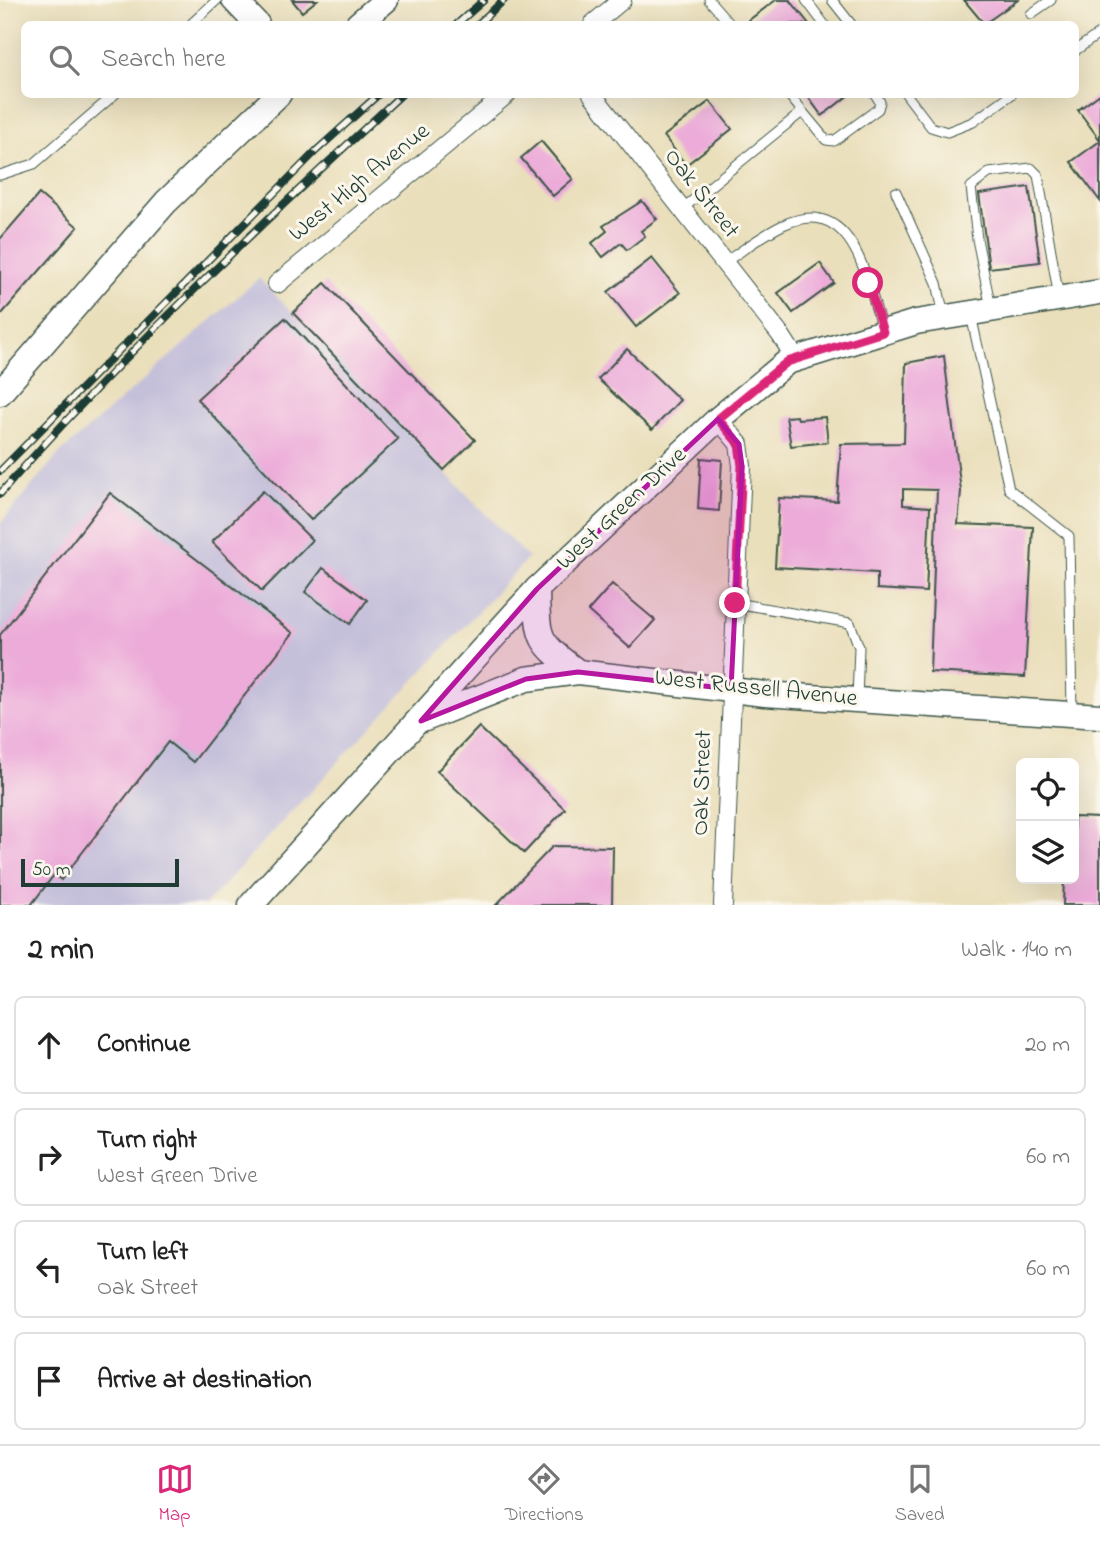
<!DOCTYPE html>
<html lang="en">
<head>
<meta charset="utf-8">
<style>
	:root { --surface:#fff; --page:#f6f6f6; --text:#222; --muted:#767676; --line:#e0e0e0; --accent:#db2777 }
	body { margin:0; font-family:"Indie Flower",sans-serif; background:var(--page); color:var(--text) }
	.controls { position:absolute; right:21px; bottom:21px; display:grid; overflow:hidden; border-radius:10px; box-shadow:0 7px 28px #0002 }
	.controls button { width:63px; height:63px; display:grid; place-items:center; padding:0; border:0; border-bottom:2px solid var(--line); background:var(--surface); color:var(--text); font:35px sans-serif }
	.scale { position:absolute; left:21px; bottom:18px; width:158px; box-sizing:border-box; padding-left:7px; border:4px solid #1f3d34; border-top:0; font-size:19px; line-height:24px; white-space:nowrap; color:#1f3d34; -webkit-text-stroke:5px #fbf7ec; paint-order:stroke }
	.stop { position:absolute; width:21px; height:21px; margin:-16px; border:5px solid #db2777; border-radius:50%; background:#fff }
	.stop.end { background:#db2777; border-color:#fff; box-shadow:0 2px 7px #0008 }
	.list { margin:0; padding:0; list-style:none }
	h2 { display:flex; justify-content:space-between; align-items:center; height:91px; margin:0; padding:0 28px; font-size:30px }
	h2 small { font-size:23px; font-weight:400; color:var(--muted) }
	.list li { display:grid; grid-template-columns:46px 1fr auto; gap:21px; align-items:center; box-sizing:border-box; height:98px; margin:0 14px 14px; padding:0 14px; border:2px solid var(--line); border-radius:10px }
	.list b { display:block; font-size:26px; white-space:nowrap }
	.list p { margin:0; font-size:23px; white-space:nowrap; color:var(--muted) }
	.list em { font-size:23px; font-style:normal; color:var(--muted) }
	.icon { flex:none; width:38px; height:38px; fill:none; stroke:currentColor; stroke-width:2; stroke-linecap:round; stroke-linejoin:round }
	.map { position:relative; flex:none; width:1100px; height:905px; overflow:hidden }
	.search { position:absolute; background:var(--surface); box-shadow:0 7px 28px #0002; left:21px; right:21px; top:21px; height:77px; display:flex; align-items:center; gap:18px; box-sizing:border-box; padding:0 24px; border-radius:10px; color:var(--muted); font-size:26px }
	.sheet { height:539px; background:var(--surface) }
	nav { display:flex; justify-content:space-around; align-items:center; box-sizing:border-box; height:98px; border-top:2px solid var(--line); background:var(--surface); font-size:19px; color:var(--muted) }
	nav a { display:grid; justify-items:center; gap:4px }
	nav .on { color:var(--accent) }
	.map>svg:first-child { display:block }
	.industrial { fill:#c5c0da }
	.building { fill:#ecabd9 }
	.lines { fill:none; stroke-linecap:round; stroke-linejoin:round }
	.lane-casing { stroke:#3d5548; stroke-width:11 }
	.street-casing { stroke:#3d5548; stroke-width:20 }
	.secondary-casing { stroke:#3d5548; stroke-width:27 }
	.lane { stroke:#fff; stroke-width:9 }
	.street { stroke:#fff; stroke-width:18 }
	.secondary { stroke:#fff; stroke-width:24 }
	.rail-casing { stroke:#1f3d34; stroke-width:8 }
	.rail { stroke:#fbf7ec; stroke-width:5; stroke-dasharray:16; stroke-linecap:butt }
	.route { stroke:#db2777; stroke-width:9 }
	.marked { fill:#b5179e; fill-opacity:0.2; stroke:#b5179e; stroke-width:5; stroke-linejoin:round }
	.labels { text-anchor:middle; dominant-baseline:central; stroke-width:6; stroke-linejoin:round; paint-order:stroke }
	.street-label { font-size:24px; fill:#1f3d34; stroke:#fbf7ec }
</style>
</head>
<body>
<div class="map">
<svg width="1100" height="905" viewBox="0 0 1100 905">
	<rect width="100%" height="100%" fill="#fbf7ec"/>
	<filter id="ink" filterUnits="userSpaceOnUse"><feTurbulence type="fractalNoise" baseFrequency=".0143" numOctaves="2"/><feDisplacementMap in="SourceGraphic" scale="14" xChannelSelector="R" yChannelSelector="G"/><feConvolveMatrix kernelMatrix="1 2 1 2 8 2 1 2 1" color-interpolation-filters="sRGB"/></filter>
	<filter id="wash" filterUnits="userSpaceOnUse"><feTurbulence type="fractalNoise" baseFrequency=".00686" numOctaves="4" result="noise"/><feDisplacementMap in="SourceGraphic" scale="28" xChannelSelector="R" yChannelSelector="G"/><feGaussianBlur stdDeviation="1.57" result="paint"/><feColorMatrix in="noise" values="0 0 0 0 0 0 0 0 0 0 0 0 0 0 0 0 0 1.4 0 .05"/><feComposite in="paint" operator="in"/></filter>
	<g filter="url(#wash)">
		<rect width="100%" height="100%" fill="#eadfbb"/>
		<polygon class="industrial" points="259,278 528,558 205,905 0,905 0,524 57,456"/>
		<g id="blocks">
			<g class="building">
				<polygon points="292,0 317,0 302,12"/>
				<polygon points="776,0 790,0 809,24 752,24 749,20"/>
				<polygon points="964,0 1018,0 984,24"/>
				<polygon points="806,94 850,94 822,116"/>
				<polygon points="1100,94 1100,140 1078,110"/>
				<polygon points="710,101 732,129 686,165 664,136"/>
				<polygon points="541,141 573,179 553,196 521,158"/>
				<polygon points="1100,141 1100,201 1071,162"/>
				<polygon points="1029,187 1040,262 989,268 979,194"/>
				<polygon points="39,194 78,227 0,316 0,239"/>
				<polygon points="642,201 657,219 641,231 645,236 627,250 621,243 603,257 592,243 607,231 603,226"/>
				<polygon points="652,258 680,293 636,327 608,292"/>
				<polygon points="820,263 834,283 793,313 778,293"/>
				<polygon points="325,283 475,440 444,470 293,313"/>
				<polygon points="285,318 398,439 311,520 197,399"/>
				<polygon points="627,349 680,400 652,430 598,379"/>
				<polygon points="944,356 961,491 958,524 1033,527 1025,677 930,672 937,490 903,489 903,505 930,507 926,592 877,589 877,573 775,567 779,498 837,501 841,444 904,443 906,363"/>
				<polygon points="797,416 798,419 825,417 828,442 791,446 786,417"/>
				<polygon points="701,458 722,460 719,511 698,509"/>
				<polygon points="263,491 312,540 262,591 212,542"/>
				<polygon points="110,493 293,633 193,762 168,742 61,880 54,875 31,905 0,905 0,635"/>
				<polygon points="323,568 367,600 350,624 305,592"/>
				<polygon points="612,584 655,620 630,648 588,611"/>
				<polygon points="479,727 565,809 524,853 437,771"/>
				<polygon points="1074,817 1100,818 1100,905 1063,905 1064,879 1074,879"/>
				<polygon points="553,846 613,847 612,905 496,905"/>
			</g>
		</g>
	</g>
	<g filter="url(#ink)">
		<use href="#blocks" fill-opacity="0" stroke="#3d5548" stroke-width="2"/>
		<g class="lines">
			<defs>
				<g id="lane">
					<polyline points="709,0 730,24"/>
					<polyline points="806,0 824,24"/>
					<polyline points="832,0 851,24"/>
					<polyline points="1031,14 1051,0"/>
					<polyline points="191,24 217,0"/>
					<polyline points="1076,50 1100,33"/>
					<polyline points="788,94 826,140 834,141 878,109 880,102 875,94"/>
					<polyline points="906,94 931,127 947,132 973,122 1012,94"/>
					<polyline points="0,175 34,164 115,94"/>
					<polyline points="896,192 937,283 944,316"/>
					<polyline points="682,209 802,112"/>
					<path d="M724,263C743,250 762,235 783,225C853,193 867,279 882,330"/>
					<polyline points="991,308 977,239 971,187 989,173 1031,168 1038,175 1059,298"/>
					<polyline points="971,315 1009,489 1069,536 1072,712"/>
					<polyline points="735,603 850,623 859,647 857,699"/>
				</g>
				<g id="street">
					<polyline points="593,24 622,0"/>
					<polyline points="592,94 780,334 796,359"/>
					<polyline points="277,284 507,94"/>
					<polyline points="718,419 739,444 742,466 723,905"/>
				</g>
				<g id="secondary">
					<polyline points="234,0 257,24"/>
					<polyline points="358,24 386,0"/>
					<polyline points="0,393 166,202 279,94"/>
					<path d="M537,589C538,640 537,641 578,672"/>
					<polyline points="425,719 526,679 578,672 765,694 1100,716"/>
					<polyline points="251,905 537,589 718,419 787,362 916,322 1100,292"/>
				</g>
			</defs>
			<use href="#lane" class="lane-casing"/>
			<use href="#street" class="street-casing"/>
			<use href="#secondary" class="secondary-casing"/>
			<use href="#lane" class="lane"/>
			<use href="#street" class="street"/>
			<use href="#secondary" class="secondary"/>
			<defs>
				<g id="rail">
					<polyline points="457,24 484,0"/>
					<polyline points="478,24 504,0"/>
					<polyline points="0,471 317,150 379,94"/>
					<path d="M0,494C124,352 263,222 402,94"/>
				</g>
			</defs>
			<use href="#rail" class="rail-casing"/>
			<use href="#rail" class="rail"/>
		</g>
	</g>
	<g class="lines" filter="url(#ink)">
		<polyline class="route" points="735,603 742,466 739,444 718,419 787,362 883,332 868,283"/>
	</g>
	<path class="marked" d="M718,419L739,444L742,466L731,689L578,672L526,679L421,721L537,589Z"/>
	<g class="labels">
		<g class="street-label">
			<text transform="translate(360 183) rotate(-39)">West High Avenue</text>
			<text transform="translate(701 194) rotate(52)">Oak Street</text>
			<text transform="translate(622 509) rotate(-43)">West Green Drive</text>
			<text transform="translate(756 689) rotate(6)">West Russell Avenue</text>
			<text transform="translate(703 783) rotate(-88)">Oak Street</text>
		</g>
	</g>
</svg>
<div class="controls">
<button><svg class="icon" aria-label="locate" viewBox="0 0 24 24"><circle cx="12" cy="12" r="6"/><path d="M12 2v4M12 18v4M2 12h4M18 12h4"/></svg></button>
<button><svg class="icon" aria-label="layers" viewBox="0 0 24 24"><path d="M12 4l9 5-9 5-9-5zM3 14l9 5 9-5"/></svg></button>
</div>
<div class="scale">50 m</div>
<div class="stop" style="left:868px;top:283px"></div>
<div class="stop end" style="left:735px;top:603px"></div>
<div class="search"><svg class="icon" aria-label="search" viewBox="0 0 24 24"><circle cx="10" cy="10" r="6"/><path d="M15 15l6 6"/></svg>Search here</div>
</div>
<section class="sheet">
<h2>2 min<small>Walk · 140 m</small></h2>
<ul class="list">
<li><svg class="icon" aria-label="ahead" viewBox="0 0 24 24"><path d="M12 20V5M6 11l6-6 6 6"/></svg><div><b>Continue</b></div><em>20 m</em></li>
<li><svg class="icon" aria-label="right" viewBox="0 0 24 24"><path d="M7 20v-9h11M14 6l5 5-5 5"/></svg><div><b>Turn right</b><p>West Green Drive</p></div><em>60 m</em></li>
<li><svg class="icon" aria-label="left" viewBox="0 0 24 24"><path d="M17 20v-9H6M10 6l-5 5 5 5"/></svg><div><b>Turn left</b><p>Oak Street</p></div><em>60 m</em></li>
<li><svg class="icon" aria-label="arrive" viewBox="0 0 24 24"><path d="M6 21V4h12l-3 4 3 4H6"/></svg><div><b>Arrive at destination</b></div></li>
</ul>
</section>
<nav>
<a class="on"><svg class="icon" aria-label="map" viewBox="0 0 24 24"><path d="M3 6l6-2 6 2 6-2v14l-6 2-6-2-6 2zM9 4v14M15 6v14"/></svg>Map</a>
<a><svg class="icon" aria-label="directions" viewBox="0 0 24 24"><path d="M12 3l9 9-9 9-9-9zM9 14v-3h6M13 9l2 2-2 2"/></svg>Directions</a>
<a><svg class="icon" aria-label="saved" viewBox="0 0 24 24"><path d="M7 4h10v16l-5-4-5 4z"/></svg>Saved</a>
</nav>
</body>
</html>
